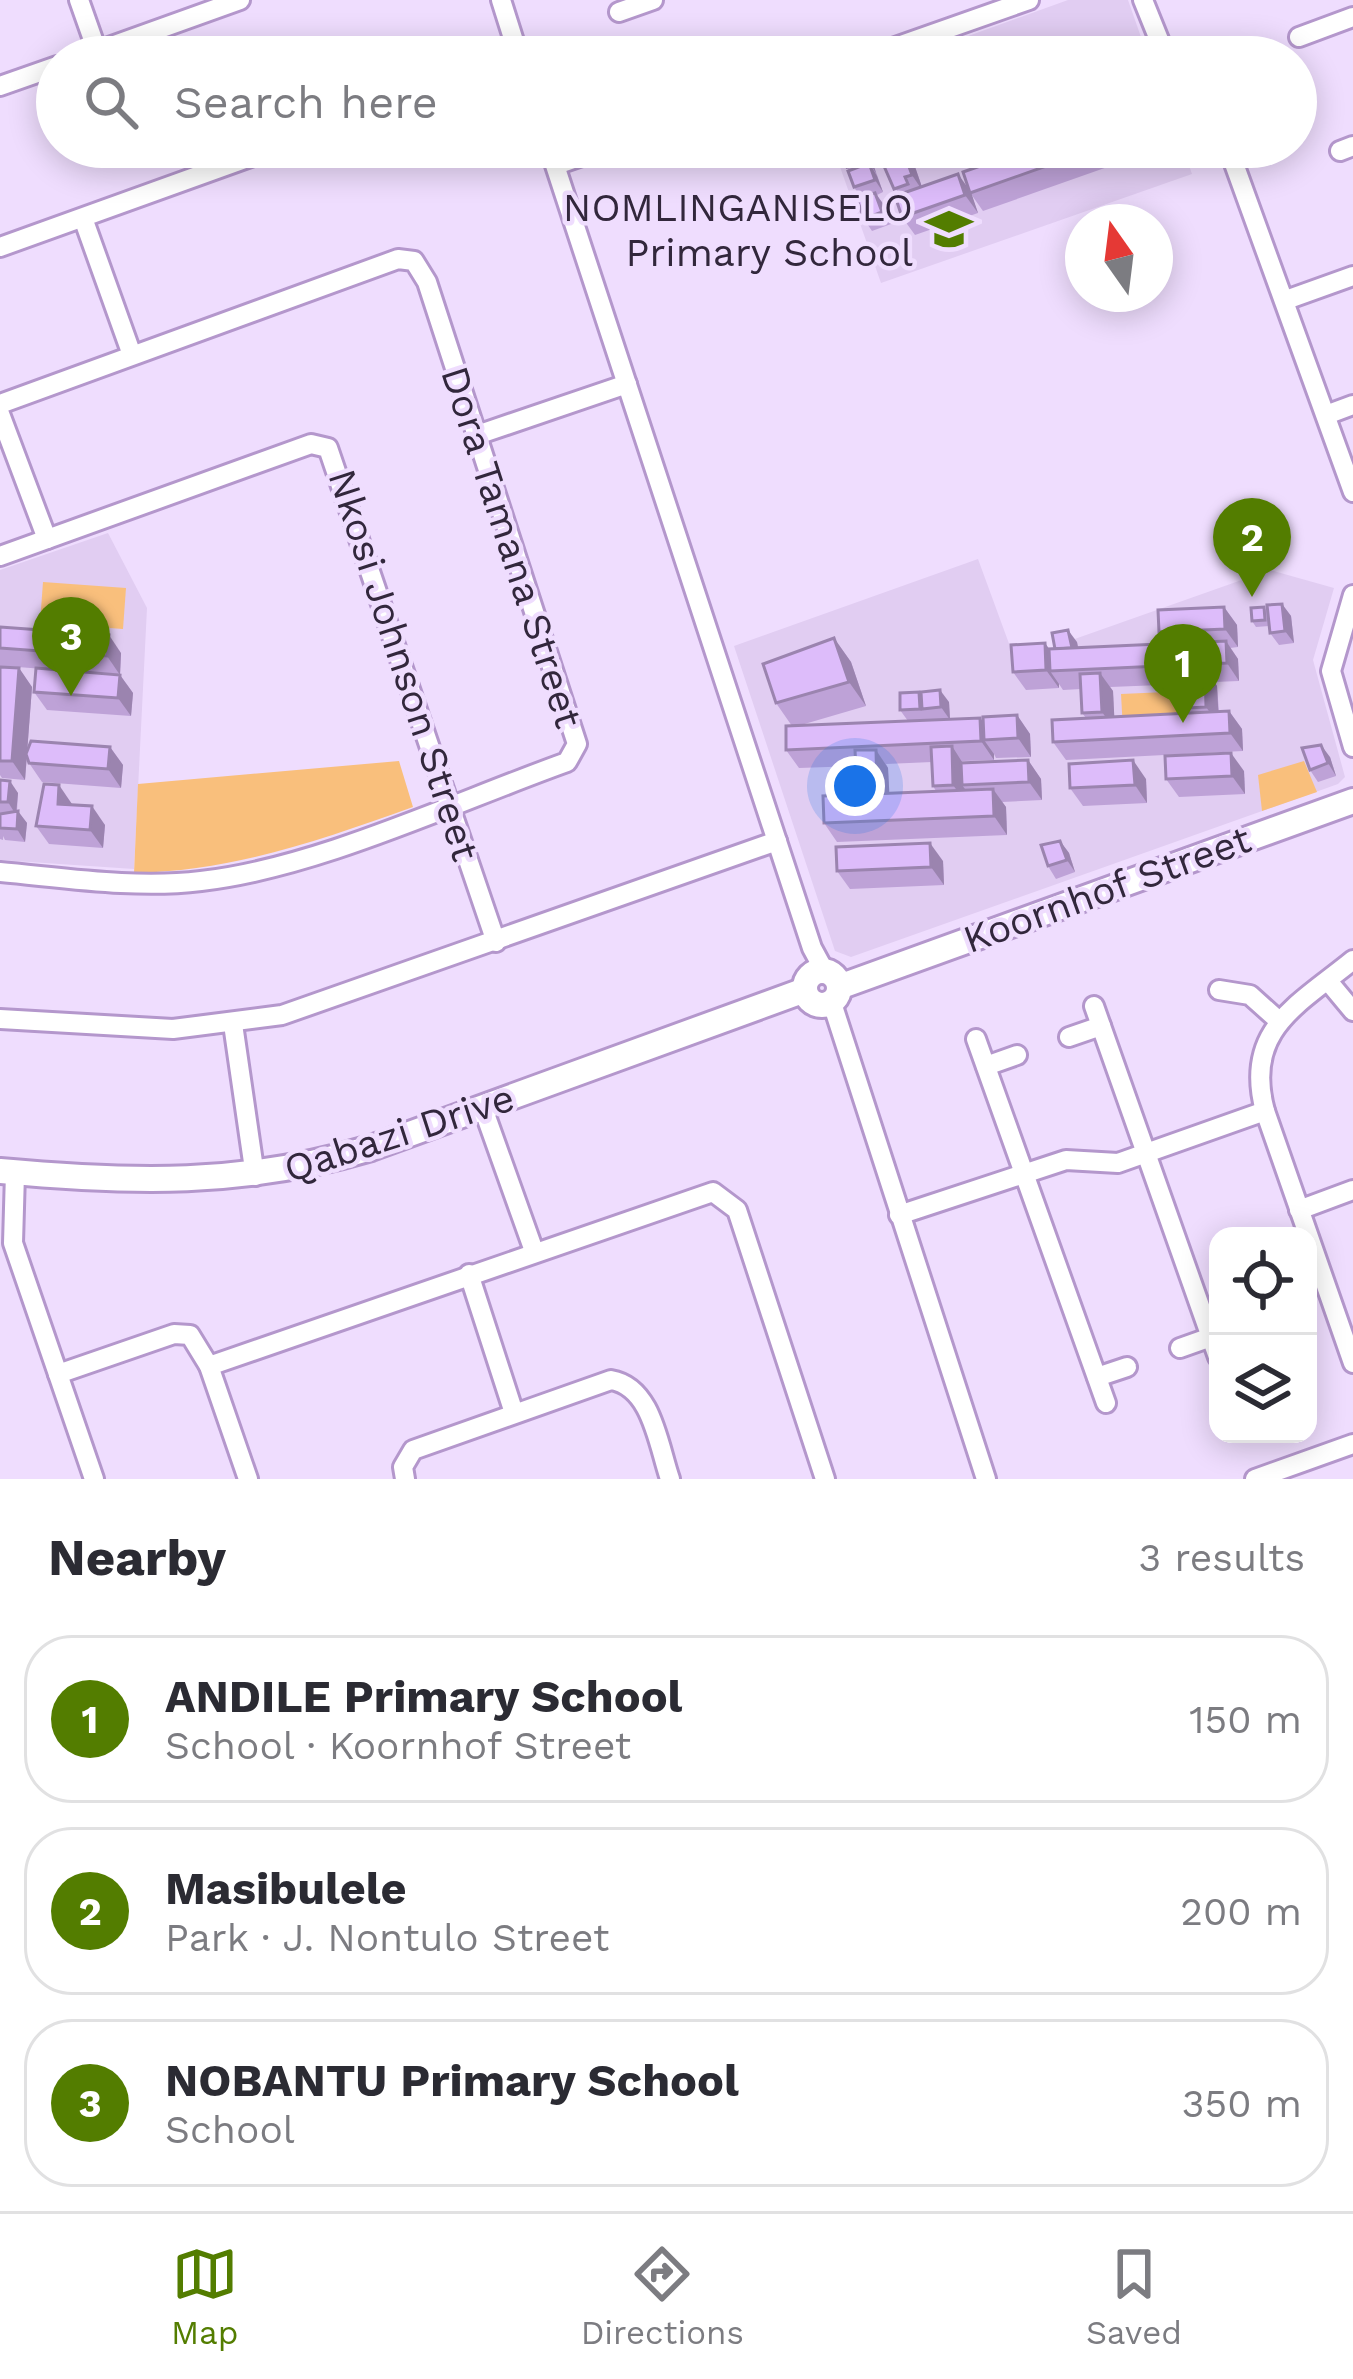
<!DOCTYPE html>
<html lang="en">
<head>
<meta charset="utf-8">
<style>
	:root { --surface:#fff; --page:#f7f7f7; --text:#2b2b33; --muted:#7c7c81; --line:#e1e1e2; --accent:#537d00 }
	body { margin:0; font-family:"Work Sans",sans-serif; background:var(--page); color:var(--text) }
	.controls { position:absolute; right:36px; bottom:36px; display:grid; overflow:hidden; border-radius:24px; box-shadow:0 6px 30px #0003 }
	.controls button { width:108px; height:108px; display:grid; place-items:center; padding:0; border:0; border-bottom:3px solid var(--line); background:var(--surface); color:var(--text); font:60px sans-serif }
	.compass { position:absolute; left:1065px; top:204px; width:108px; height:108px; border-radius:50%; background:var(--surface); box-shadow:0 6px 30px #0003; rotate:346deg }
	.you { position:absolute; left:855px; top:786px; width:42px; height:42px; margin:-30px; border:9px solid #fff; border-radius:50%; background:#1a73e8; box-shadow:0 0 0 18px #1a73e833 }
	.badge { display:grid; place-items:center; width:78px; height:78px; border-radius:50%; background:var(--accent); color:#fff; font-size:39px; font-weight:700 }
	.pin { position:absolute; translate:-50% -99px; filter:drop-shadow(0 3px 6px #0008) }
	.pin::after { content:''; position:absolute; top:63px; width:42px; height:36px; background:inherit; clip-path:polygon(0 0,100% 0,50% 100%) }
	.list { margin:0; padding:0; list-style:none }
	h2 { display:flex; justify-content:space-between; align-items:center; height:156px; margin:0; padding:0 48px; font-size:51px }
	h2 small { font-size:39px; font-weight:400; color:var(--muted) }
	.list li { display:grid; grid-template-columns:78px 1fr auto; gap:36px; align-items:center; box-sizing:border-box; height:168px; margin:0 24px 24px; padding:0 24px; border:3px solid var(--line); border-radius:48px }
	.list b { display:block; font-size:45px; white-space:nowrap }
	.list p { margin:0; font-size:39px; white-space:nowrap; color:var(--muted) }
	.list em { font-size:39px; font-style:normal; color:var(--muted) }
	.icon { flex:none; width:66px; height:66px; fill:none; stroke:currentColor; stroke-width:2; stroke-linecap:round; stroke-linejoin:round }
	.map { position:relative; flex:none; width:1353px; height:1479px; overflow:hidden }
	.search { position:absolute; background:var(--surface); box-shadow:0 6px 30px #0003; left:36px; right:36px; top:36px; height:132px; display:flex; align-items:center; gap:30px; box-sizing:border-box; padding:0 42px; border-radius:66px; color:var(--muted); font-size:45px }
	.sheet { height:732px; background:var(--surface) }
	nav { display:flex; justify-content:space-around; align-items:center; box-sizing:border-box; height:168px; border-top:3px solid var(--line); background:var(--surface); font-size:33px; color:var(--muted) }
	nav a { display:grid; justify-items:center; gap:6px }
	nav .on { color:var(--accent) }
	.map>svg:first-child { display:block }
	.built { fill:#e1cdf2 }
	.green { fill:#f9bf7c }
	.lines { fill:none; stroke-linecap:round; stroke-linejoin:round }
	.street-casing { stroke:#b497cc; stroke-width:24 }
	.secondary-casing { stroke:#b497cc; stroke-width:30 }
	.street { stroke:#fff; stroke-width:18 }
	.secondary { stroke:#fff; stroke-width:24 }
	.wall { fill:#bea2d7; fill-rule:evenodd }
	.shaded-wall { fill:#9b84af }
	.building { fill:#ddbcfa; stroke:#9b84af; stroke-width:3 }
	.labels { text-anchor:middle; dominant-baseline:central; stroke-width:9; stroke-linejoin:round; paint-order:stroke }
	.poi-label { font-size:39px; fill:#32273c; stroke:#efddfe; text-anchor:end }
	.street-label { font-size:39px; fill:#32273c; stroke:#efddfe }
</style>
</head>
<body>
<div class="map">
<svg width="1353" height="1479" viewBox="0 0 1353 1479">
	<rect width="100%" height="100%" fill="#efddfe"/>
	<g class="built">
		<polygon points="1068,0 1128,0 1148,57 910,57"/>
		<polygon points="833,147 1196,147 1184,151 1192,174 881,283"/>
		<polygon points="108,533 147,608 134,869 0,860 0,570"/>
		<polygon points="978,559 1015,660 1270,570 1334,588 1313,660 1345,777 1338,784 851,957 835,951 734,646"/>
	</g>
	<g class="green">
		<polygon points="43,582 126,588 123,629 40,623"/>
		<polygon points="1189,691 1191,727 1123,730 1121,694"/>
		<path d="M399,761L413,807C320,840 235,871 134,873L138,784Z"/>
		<polygon points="1304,761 1317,792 1262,811 1258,775"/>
	</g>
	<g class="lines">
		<defs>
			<g id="street">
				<polyline points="79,0 97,51"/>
				<polyline points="501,0 519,57"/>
				<polyline points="1143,0 1166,57"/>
				<polyline points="619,12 653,0"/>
				<polyline points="1299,37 1353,17"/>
				<polyline points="81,57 240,0"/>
				<polyline points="867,57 1029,0"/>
				<polyline points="0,86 57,66"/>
				<polyline points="549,147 812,948 825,972"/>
				<polyline points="1228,147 1353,492"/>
				<polyline points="1340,151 1353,146"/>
				<polyline points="556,165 608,147"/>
				<polyline points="83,218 132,355"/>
				<polyline points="0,247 278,147"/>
				<polyline points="1286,300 1353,276"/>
				<path d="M0,404L398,259L414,261L427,282L577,744L567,762C455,802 317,868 201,881C136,889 66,878 0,872"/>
				<polyline points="0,414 47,539"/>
				<polyline points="1326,415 1353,405"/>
				<polyline points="477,435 627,384"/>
				<polyline points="0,556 311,444 328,448 496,942"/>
				<polyline points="1353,595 1331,671 1353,747"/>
				<path d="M1353,960C1298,1005 1243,1030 1265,1111L1353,1363"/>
				<polyline points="1328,981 1353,1011"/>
				<polyline points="1219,990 1250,995 1279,1021"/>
				<polyline points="832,1003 986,1479"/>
				<polyline points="1094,1006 1218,1357"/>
				<polyline points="0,1019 173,1029 282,1015 777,841"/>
				<polyline points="233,1024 255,1176"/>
				<polyline points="1069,1037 1101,1026"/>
				<polyline points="976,1039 1106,1403"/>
				<polyline points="986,1066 1017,1055"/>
				<polyline points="483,1108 534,1251"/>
				<polyline points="15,1173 13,1243 94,1479"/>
				<polyline points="1299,1210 1353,1190"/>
				<polyline points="899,1215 1066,1160 1118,1163 1265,1111"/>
				<polyline points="469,1274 514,1413"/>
				<polyline points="1180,1348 1211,1337"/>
				<polyline points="209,1366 713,1192 737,1210 825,1479"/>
				<polyline points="58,1374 174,1334 190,1335 209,1366 248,1479"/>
				<polyline points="1097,1377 1127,1367"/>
				<path d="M405,1479L403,1467L413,1450L611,1380C652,1387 658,1444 670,1479"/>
				<polyline points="1255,1479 1353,1444"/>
			</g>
			<g id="secondary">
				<circle cx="822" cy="988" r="17"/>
				<polyline points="839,987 1353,801"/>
				<path d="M0,1171C132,1183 243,1186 371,1148L805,990"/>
			</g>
		</defs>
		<use href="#street" class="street-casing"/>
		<use href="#secondary" class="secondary-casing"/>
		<use href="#street" class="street"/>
		<use href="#secondary" class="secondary"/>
	</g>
	<g class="wall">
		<polygon points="876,147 903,147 913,161 922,187 970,191 992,162 985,147 1013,147 1015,154 1035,147 1148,147 1150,152 983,211 971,194 978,213 915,235 902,217 899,195"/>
		<polygon points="870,155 883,192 877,195 884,205 891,224 872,231 864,219 861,198 854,187 847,167"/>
		<polygon points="1282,604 1291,616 1294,643 1279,645 1270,633 1269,626 1256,627 1252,621 1264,607 1268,613"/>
		<path d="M1224,607L1237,625L1238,647L1230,648L1238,659L1239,681L1214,682L1217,686L1219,712L1229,711L1242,729L1243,751L1066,760L1053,742L1086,718L1082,713L1081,689L1063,690L1059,684V688L1026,690L1013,672L1045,643L1049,649L1077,642L1078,648L1167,644L1159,632ZM1186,684L1187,708L1190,713L1114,717L1113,691L1110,687Z"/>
		<polygon points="0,627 121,653 120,675 5,666 19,668 32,687 27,752 110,747 123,765 121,788 42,782 29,763 27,755 25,780 2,778 0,775"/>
		<path d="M834,638L851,662L866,706L801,725L908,721L900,710L921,696L949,702L950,719L980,718L983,721L1017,715L1030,734L1031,757L996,758L994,754V760L962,761L963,763L1028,760L1041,779L1042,800L1002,802L1006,807L1007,835L837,842L824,823L861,794L857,789L856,766L799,768L786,750L792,726L776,703ZM932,762L933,786L936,791L889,793L888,768L886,764Z"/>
		<polygon points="120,675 133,693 131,716 47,710 34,692"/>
		<polygon points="1330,757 1336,776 1318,782 1310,770"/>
		<polygon points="1244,771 1245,794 1179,797 1166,779"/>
		<polygon points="1146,779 1147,803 1083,806 1070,788"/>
		<polygon points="0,780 18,793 17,811 27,823 25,842 5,840 3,836 3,840 0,839"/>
		<polygon points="72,804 105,825 103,848 49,844 36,826"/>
		<polygon points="1060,841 1069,853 1075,872 1056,879 1048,866"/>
		<polygon points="943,861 944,885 850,889 837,871"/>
	</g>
	<g class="shaded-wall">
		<polygon points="863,147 870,155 876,173 868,160"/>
		<polygon points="902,147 913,161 924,193 912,175"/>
		<polygon points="869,163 877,176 883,192 875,180"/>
		<polygon points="958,174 971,192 978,213 965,195"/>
		<polygon points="875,193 884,205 891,224 882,212"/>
		<polygon points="1282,604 1291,616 1294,643 1285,631"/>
		<polygon points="1224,607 1237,625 1238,647 1225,629"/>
		<polygon points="1068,630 1077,642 1081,664 1072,652"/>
		<polygon points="109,635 121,653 120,675 107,656"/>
		<polygon points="834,638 851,662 866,706 849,682"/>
		<polygon points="1226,641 1238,659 1239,681 1227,663"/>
		<polygon points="1045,643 1058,662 1050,671 1059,684 1059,688 1046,670"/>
		<polygon points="19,668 32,687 25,780 12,761"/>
		<polygon points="1205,668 1217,686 1219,725 1206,707"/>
		<polygon points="1100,673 1113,691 1115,730 1102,712"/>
		<polygon points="120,675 133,693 131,716 118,698"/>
		<polygon points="940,690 949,702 950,720 941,707"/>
		<polygon points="1229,711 1242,729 1243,751 1230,733"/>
		<polygon points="1017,715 1030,734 1031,757 1018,738"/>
		<polygon points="980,718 993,736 984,740 994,754 994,760 981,741"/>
		<polygon points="1321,745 1330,757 1336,776 1328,763"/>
		<polygon points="952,746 964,765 962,785 965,789 966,803 953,785"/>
		<polygon points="110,747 123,765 121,788 108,769"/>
		<polygon points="876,750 888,768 890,806 877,788"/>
		<polygon points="1231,753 1244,771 1245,794 1232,776"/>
		<polygon points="1028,760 1041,779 1042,800 1029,782"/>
		<polygon points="1133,760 1146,779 1147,803 1135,785"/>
		<polygon points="10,781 18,793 16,815 8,802"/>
		<polygon points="59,785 72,804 70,822 58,804"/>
		<polygon points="993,789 1006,807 1007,835 994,816"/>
		<polygon points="92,806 105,825 103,848 90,830"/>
		<polygon points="18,811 27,823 25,842 17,829"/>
		<polygon points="1060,841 1069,853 1075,872 1067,860"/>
		<polygon points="930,843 943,861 944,885 931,867"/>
	</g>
	<g class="building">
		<polygon points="978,45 982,57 945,57"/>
		<polygon points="911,46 915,57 880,57"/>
		<polygon points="1107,47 1110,57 1077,57"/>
		<polygon points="851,147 863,147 868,160 847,167 841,150"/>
		<polygon points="886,147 902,147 912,175 905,177 908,184 894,189 877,150"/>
		<polygon points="985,147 1006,147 1008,150 989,157"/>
		<polygon points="1035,147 1100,147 970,193 963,172"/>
		<polygon points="869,163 875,180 854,187 848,171"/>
		<polygon points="958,174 965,195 902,217 895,196"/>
		<polygon points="875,193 882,212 864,219 857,199"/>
		<polygon points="1282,604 1285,631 1270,633 1267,605"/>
		<polygon points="1224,607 1225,629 1159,632 1158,610"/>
		<polygon points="1264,607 1265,620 1252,621 1251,608"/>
		<polygon points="0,627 109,635 107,656 0,648"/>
		<polygon points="1068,630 1072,648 1055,649 1052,633"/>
		<polygon points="834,638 849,682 776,703 763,664"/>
		<polygon points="1226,641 1227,663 1050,671 1049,649"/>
		<polygon points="1045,643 1046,670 1013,672 1011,645"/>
		<polygon points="0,667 19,668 12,761 0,761"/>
		<polygon points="36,668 120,675 118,698 34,692"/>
		<polygon points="1205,668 1206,707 1187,708 1185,669"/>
		<polygon points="1100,673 1102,712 1082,713 1080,674"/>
		<polygon points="940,690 941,707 922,709 921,692"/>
		<polygon points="919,692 920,709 900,710 900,693"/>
		<polygon points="1229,711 1230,733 1053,742 1052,720"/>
		<polygon points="1017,715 1018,738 984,740 983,717"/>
		<polygon points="980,718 981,741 786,750 786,726"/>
		<polygon points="31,741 110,747 108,769 29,763 26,754"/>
		<polygon points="1321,745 1328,763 1310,770 1302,748"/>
		<polygon points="952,746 953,785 933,786 931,747"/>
		<polygon points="855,750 876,750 877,788 857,789"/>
		<polygon points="1231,753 1232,776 1166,779 1165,756"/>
		<polygon points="1028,760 1029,782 962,785 961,763"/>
		<polygon points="1133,760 1135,785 1070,788 1069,764"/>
		<polygon points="0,780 10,781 8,802 0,802"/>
		<polygon points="44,784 59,785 58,804 92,806 90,830 36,826"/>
		<polygon points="993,789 994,816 824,823 823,796"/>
		<polygon points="18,811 17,829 0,828 0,814"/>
		<polygon points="1060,841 1067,860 1048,866 1041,845"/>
		<polygon points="930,843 931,867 837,871 836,847"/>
	</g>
	<defs>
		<symbol id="school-bare" viewBox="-9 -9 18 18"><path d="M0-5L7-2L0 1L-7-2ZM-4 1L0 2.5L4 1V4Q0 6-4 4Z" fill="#537d00" stroke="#efddfe" stroke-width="2.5" paint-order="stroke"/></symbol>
	</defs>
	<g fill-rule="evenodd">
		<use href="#school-bare" x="916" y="196" width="66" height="66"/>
	</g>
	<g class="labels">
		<g class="poi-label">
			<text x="913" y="207">NOMLINGANISELO<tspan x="913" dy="45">Primary School</tspan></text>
		</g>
		<g class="street-label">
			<text transform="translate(512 547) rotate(72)">Dora Tamana Street</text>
			<text transform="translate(404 665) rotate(72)">Nkosi Johnson Street</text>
			<text transform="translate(1107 889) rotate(-20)">Koornhof Street</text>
			<text transform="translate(399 1133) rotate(-18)">Qabazi Drive</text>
		</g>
	</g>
</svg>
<div class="controls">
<button><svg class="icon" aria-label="locate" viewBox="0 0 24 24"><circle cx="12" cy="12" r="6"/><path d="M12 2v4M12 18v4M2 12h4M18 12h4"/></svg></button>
<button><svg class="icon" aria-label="layers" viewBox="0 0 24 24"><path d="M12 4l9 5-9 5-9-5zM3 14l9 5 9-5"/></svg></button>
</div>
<svg class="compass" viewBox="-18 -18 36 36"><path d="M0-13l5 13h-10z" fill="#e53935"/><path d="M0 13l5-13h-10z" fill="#7c7c81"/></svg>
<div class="you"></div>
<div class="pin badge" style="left:1183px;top:723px">1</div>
<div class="pin badge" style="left:1252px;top:597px">2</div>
<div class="pin badge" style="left:71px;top:696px">3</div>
<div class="search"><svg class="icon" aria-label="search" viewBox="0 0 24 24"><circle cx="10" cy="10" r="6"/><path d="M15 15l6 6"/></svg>Search here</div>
</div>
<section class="sheet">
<h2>Nearby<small>3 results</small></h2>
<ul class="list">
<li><span class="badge">1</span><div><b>ANDILE Primary School</b><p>School · Koornhof Street</p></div><em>150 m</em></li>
<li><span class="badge">2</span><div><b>Masibulele</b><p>Park · J. Nontulo Street</p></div><em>200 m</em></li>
<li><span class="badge">3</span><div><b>NOBANTU Primary School</b><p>School</p></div><em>350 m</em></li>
</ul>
</section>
<nav>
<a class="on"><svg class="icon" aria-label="map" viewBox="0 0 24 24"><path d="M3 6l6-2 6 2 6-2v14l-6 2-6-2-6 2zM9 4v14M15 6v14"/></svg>Map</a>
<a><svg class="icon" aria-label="directions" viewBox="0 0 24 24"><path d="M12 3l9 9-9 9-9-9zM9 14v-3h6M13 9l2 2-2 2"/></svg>Directions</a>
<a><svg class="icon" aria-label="saved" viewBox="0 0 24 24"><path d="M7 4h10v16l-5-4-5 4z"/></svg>Saved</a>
</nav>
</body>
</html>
